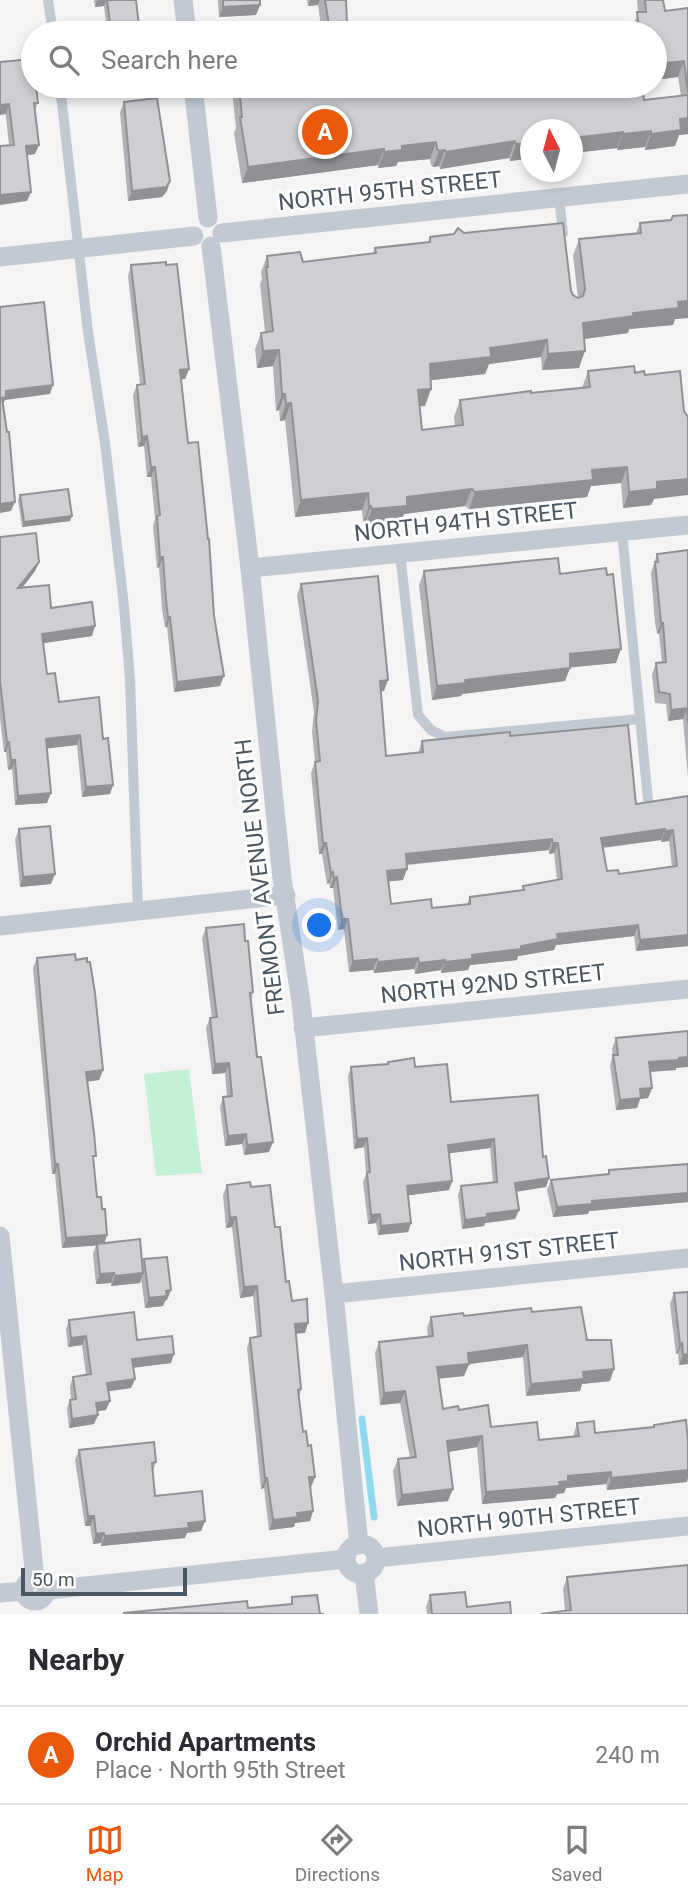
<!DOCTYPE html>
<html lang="en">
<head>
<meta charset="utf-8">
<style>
	:root { --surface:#fff; --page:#f7f7f7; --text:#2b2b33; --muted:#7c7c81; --line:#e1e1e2; --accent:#ea580c }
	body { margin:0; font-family:Roboto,sans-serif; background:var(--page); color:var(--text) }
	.compass { position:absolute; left:520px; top:119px; width:63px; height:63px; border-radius:50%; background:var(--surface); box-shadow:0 4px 10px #0003; rotate:354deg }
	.scale { position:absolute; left:21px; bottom:18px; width:166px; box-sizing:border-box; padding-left:7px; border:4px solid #4a5661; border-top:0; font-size:19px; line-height:24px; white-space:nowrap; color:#4a5661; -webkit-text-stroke:5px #fff; paint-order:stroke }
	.you { position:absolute; left:320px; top:926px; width:24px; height:24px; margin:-18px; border:5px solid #fff; border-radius:50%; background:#1a73e8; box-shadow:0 0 0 10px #1a73e833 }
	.badge { display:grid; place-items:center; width:46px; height:46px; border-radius:50%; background:var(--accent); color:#fff; font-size:23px; font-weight:700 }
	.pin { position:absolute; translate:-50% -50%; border:4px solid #fff; box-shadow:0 2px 7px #0006 }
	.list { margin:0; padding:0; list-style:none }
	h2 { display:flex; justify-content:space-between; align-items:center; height:91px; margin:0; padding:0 28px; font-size:30px }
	h2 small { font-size:23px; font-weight:400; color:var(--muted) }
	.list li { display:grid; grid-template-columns:46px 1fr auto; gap:21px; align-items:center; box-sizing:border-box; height:98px; padding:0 28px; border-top:2px solid var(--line) }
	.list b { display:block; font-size:26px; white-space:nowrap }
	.list p { margin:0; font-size:23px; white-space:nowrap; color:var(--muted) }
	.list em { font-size:23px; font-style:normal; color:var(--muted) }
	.icon { flex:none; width:38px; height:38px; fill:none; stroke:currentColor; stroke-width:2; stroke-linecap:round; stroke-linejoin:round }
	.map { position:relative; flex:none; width:688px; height:1614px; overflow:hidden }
	.search { position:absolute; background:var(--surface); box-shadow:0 4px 10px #0003; left:21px; right:21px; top:21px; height:77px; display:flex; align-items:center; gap:18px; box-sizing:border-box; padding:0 24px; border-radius:38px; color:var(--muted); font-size:26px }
	.sheet { height:189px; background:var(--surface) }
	nav { display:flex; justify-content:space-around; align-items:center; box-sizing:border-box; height:98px; border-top:2px solid var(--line); background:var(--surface); font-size:19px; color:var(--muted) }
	nav a { display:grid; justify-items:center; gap:4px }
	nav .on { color:var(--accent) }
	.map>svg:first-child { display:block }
	.green { fill:#c3f1d5 }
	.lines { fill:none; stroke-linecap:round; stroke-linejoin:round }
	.stream { stroke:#90daee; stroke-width:7 }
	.lane { stroke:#c1cad2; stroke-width:10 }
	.street { stroke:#c1cad2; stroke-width:19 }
	.wall { fill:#b0b2b7; fill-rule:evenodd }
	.shaded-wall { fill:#909195 }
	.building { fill:#cdcfd5; stroke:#909195; stroke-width:2; fill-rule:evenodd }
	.labels { text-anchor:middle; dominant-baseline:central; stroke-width:6; stroke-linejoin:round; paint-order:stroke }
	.street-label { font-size:23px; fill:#4a5661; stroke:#fff }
</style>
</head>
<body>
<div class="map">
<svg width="688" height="1614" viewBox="0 0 688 1614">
	<rect width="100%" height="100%" fill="#f5f3f3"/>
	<polygon class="green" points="189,1069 202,1173 156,1176 144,1074"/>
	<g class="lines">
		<polyline class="stream" points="362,1419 374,1517"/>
		<g class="lane">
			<polyline points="48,0 53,33"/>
			<polyline points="60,86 88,332 105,443 124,606 130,679 138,911"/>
			<polyline points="559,198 563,233"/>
			<polyline points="622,532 648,800"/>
			<polyline points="400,553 418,715 431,730 445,737 640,719"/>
		</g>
		<g class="street">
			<polyline points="183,0 187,33"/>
			<polyline points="193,86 208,218"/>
			<polyline points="222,233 688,184"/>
			<polyline points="211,246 250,568 282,878 301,1002 334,1294 359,1545"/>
			<polyline points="0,257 194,236"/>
			<polyline points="250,568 688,525"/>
			<polyline points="0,926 286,895"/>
			<polyline points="303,1028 688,989"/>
			<polyline points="0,1236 35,1579"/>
			<polyline points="334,1294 688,1258"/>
			<circle cx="361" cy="1559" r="15"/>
			<polyline points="376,1558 688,1526"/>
			<polyline points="364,1573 369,1614"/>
			<circle cx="35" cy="1590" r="11"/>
			<polyline points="47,1590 346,1559"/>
			<polyline points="0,1593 24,1591"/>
		</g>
	</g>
	<g class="wall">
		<polygon points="94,0 136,0 139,26 147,33 110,33 110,32 107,32 104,6 95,7"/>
		<polygon points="218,0 260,0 260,5 256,15 219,17"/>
		<polygon points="307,0 346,0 347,23 344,33 322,33 318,5 308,6"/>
		<polygon points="637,0 663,0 665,11 688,8 688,134 679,135 675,146 645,150 645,147 617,150 617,148 510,161 509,158 440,169 439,166 433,167 431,165 430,159 398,162 396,166 378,168 378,165 242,183 234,133 236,128 233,100 238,86 642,86 644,100 681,96 678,77 655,80 655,33 632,29 638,12"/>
		<polygon points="0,62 38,103 35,110 35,154 27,155 27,201 9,145"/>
		<polygon points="124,102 167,191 162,197 128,201 120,112"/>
		<polygon points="688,215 688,318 675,319 673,325 629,329 628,333 584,339 579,368 542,370 541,357 489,364 485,374 431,380 425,406 420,406 422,430 455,426 454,417 460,400 582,388 588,371 654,499 651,505 623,508 621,483 591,486 587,497 469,509 465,506 404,514 401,522 365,526 365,523 363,523 362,510 295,517 285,420 280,421 279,410 276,411 273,366 257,368 255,349 261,333 265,332 260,284 262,279 261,272 267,256 303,262 373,253 375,248 428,242 430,237 464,233 571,291 573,295 578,298 573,256 579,239 636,233 640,223 671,220"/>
		<polygon points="131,265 189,369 185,379 181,379 188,443 214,616 220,686 174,692 167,627 165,627 162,610 159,567 157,568 153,526 155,519 151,477 147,477 144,446 138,447 133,395 137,385 140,384 128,276"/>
		<polygon points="20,495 70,521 22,527 18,500"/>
		<polygon points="0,537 39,562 35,571 23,587 92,636 43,643 47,674 59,702 103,739 113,785 110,794 82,797 77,745 47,748 47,803 15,805 12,769 8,770 6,752 4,752 0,718"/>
		<polygon points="688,550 688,778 683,719 668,721 666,704 655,703 652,674 656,663 662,663 659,634 657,633 655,623 651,573 657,554"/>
		<polygon points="424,571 560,574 616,663 570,667 565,681 462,694 461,696 432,700 419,585"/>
		<path d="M301,584L384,691H381L386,756L418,753L422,741L510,736L636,804L688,796V946L636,951L634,936L556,945L554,950L518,956L517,960L470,965L468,970L441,973V970L415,974L414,969L374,973L373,970L349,972L344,929L338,930L333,888H330L329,883L327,884L322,854H319L311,773L315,762L312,732L314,712L297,595ZM661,840V842L669,841L672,867L619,874L607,871L603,848ZM549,850V854L554,853L557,880L523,886L522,890L470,897L467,904L432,908L391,904L389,881L403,880L407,865Z"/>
		<polygon points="19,829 51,884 20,887 15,839"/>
		<polygon points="206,928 245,941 253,992 251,1000 269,1152 244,1155 242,1144 225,1146 220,1107 223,1097 227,1097 225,1073 212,1074 206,1028 210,1018 212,1018 202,938"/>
		<polygon points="37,958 76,960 103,1070 99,1080 87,1082 97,1197 104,1243 142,1264 144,1259 167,1300 165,1301 163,1306 145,1308 141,1278 140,1283 111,1286 111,1283 96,1284 93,1254 96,1245 62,1248 55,1174 52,1174 33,968"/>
		<polygon points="616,1038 676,1068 676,1070 650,1072 652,1088 648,1098 640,1099 637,1108 616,1110 610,1065 613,1055 612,1049"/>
		<polygon points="388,1062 415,1067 451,1102 543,1157 549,1178 546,1187 516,1192 519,1210 515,1219 485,1223 484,1226 462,1229 458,1195 461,1186 493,1182 490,1148 449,1153 452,1181 449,1190 408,1195 411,1223 408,1232 378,1235 376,1223 368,1224 363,1182 366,1174 364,1147 354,1149 348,1076 351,1067 387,1064"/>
		<polygon points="688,1164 688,1202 589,1211 588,1214 553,1217 547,1190 551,1180 608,1174 609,1170"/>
		<polygon points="227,1185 251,1187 275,1227 286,1282 292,1301 305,1333 296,1333 301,1389 299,1397 303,1432 308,1446 315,1477 311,1487 310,1487 313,1511 310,1521 295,1523 294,1527 269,1530 264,1488 261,1489 247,1348 250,1338 257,1337 253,1296 240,1298 232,1227 226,1228 223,1195"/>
		<polygon points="674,1293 688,1364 679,1365 678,1353 676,1354 670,1304"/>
		<polygon points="532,1312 587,1340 610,1381 582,1384 580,1391 526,1396 523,1357 469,1364 464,1376 438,1379 443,1409 459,1410 491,1427 539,1440 573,1437 577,1423 595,1433 653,1427 654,1425 687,1482 607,1490 606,1484 566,1488 564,1493 557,1494 555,1498 482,1504 477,1447 448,1452 448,1501 397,1506 393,1471 398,1459 410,1458 400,1403 380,1405 375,1353 379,1342 428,1337 427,1328 431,1317 464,1316"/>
		<polygon points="69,1320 137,1340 171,1363 133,1368 135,1379 131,1388 108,1391 106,1410 97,1411 98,1415 94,1424 69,1428 67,1408 70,1400 71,1399 70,1386 73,1377 86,1375 82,1345 68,1347 66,1329"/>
		<polygon points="79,1450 156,1462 153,1471 155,1496 205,1521 201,1531 187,1533 185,1538 101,1546 101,1543 93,1544 90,1526 85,1526 75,1460"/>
		<polygon points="567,1577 688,1614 565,1610 563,1589"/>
		<polygon points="430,1595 467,1607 511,1614 427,1614 426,1607"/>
	</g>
	<g class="shaded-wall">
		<polygon points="97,0 106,0 104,6 95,7"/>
		<polygon points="310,0 320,0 318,5 308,6"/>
		<polygon points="260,5 256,15 219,17 223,7"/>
		<polygon points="110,23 113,23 110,32 107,32"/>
		<polygon points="347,23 344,33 326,33 329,25"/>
		<polygon points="684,61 678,77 655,80 655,64"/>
		<polygon points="9,104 6,114 0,115 0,105"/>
		<polygon points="688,118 688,134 679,135 675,146 645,150 651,134 680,119"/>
		<polygon points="651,131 645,147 617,150 623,134"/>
		<polygon points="623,132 617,148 572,153 572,138"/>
		<polygon points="515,141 509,158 440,169 446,152"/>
		<polygon points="436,142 430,159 398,162 396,166 378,168 384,152 402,146"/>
		<polygon points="530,143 530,158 510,161 516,144"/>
		<polygon points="39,145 35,154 22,156 26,146"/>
		<polygon points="384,149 378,165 242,183 248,167"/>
		<polygon points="445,150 439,166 433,167 439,151"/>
		<polygon points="170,181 167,191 162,197 128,201 132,191"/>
		<polygon points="31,192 27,201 0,205 0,195"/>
		<polygon points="688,301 688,318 675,319 673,325 629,329 628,333 577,340 583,323 678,302"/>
		<polygon points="547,340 541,357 489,364 485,374 424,381 430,364 490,348"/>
		<polygon points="279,350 273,366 257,368 263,351"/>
		<polygon points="585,351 579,368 542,370 548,354"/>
		<polygon points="189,369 185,379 177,380 180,370"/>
		<polygon points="53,385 50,394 5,400 2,406 0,402 6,391"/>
		<polygon points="431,389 425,406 412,407 418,390"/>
		<polygon points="282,394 285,394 279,410 276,411"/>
		<polygon points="291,403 285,420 280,421 286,404"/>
		<polygon points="147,436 144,446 138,447 142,437"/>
		<polygon points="151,467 155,467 151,477 147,477"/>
		<polygon points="627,467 621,483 591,486 587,497 469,509 475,492 592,470"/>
		<polygon points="688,479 688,495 654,499 651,505 623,508 629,492 657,482"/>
		<polygon points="472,489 465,506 404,514 401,522 365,526 372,509 407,497"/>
		<polygon points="368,493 362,510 295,517 301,500"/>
		<polygon points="15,502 11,511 0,513 0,504"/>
		<polygon points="371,506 365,523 363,523 369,507"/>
		<polygon points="72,516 70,521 22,527 24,522"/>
		<polygon points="163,557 159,567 157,568 160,558"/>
		<polygon points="39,562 35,571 15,597 18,588"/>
		<polygon points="168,617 170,617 167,627 165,627"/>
		<polygon points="661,623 663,623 659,634 657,633"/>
		<polygon points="95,626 92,636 38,644 42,634"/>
		<polygon points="621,649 616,663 565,668 570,654"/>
		<polygon points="570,668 565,681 462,694 461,696 432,700 437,686 465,680"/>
		<polygon points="224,676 220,686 174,692 177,682"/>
		<polygon points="388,680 384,691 376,692 380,681"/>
		<polygon points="687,708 683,719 668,721 671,710"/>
		<polygon points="80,735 77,745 43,749 46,739"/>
		<polygon points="7,742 9,742 6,752 4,752"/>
		<polygon points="11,760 15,760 12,769 8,770"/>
		<polygon points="113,785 110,794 82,797 86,787"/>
		<polygon points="51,793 47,803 15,805 18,796"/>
		<polygon points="665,829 661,840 598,848 601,838"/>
		<polygon points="673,830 669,841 661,842 665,831"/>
		<polygon points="552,839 549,850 402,865 406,854"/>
		<polygon points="323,843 326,843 322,854 319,854"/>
		<polygon points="553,843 558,843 554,853 549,854"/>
		<polygon points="407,869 403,880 383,882 387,871"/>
		<polygon points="333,872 329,883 327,884 331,873"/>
		<polygon points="55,874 51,884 20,887 23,877"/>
		<polygon points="337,877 333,888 330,888 334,878"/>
		<polygon points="342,919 348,919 344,929 338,930"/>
		<polygon points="638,925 634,936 556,945 554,950 518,956 517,960 470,965 468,970 441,973 445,962 472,955 521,946 557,934"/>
		<polygon points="688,935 688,946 636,951 640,940"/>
		<polygon points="418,958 414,969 374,973 378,962"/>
		<polygon points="377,959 373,970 349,972 353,961"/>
		<polygon points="445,960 441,970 415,974 419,963"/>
		<polygon points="688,1057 688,1067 676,1068 676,1070 645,1072 649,1062"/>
		<polygon points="229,1063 225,1073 212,1074 215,1064"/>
		<polygon points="103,1070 99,1080 82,1082 86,1072"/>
		<polygon points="652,1088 648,1098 640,1099 637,1108 616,1110 620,1100 640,1089"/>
		<polygon points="246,1134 242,1144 225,1146 228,1136"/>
		<polygon points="367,1138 364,1147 354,1149 357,1139"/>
		<polygon points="494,1139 490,1148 445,1154 448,1145"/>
		<polygon points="273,1142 269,1152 244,1155 247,1145"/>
		<polygon points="55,1164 58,1164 55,1174 52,1174"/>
		<polygon points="549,1178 546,1187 512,1192 515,1183"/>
		<polygon points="452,1181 449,1190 404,1196 407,1186"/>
		<polygon points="688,1193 688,1202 589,1211 588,1214 553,1217 557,1207 592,1201"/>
		<polygon points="519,1210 515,1219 485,1223 484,1226 462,1229 465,1220 487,1214"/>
		<polygon points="380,1214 376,1223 368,1224 371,1215"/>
		<polygon points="236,1217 232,1227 226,1228 230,1218"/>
		<polygon points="411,1223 408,1232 378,1235 381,1226"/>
		<polygon points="107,1235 104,1245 62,1248 66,1238"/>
		<polygon points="114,1273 111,1283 96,1284 100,1274"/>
		<polygon points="143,1273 140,1283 111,1286 115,1276"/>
		<polygon points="257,1286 253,1296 240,1298 244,1287"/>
		<polygon points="171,1290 167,1300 165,1301 163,1306 145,1308 149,1298 166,1291"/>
		<polygon points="308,1323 305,1333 291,1334 295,1324"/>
		<polygon points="86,1336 82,1345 68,1347 71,1338"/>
		<polygon points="682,1343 678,1353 676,1354 680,1344"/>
		<polygon points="527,1345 523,1357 469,1364 464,1376 432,1379 437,1367 468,1353"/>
		<polygon points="174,1354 171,1363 129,1368 132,1359"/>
		<polygon points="688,1354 688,1364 679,1365 683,1355"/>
		<polygon points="614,1369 610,1381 582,1384 580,1391 526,1396 531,1384 583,1372"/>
		<polygon points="135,1379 131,1388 104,1392 107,1383"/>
		<polygon points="405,1391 400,1403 380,1405 384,1393"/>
		<polygon points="110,1401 106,1410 93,1412 96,1403"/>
		<polygon points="98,1415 94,1424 69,1428 72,1419"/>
		<polygon points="482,1436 477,1447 443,1453 447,1441"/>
		<polygon points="688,1470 688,1478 687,1482 607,1490 611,1478"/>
		<polygon points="611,1472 606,1484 566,1488 564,1493 557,1494 555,1498 482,1504 486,1492 559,1482 568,1476"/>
		<polygon points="309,1477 315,1477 311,1487 305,1487"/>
		<polygon points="265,1478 267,1478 264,1488 261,1489"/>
		<polygon points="453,1489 448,1501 397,1506 402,1495"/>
		<polygon points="313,1511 310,1521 295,1523 294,1527 269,1530 273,1520 297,1513"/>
		<polygon points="88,1516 94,1516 90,1526 85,1526"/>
		<polygon points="205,1521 201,1531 187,1533 185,1538 101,1546 105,1536"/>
		<polygon points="104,1533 101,1543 93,1544 96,1534"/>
	</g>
	<g class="building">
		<polygon points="107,0 136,0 139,26 146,25 147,33 114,33 113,23 110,23"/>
		<polygon points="223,0 260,0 260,5 223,7"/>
		<polygon points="325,0 346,0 347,23 329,25"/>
		<polygon points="645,0 663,0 665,11 688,8 688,93 684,61 655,64 655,33 602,33 639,28 637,12 646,12"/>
		<polygon points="31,59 32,62 33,61 33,86 36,86 38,103 34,103 39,145 26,146 31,192 0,195 0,146 14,145 9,104 0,105 0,62"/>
		<polygon points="239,86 642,86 644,100 688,95 688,118 680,119 681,130 651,134 651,131 623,134 623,132 572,138 572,130 530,130 530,143 516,144 515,141 446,152 445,150 439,151 437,149 436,142 402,146 402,150 384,152 384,149 248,167 240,117 242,117"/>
		<polygon points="157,98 170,181 166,187 132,191 124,102"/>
		<polygon points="688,215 688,301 678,302 679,308 633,313 634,316 583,323 585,351 548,354 547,340 490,348 491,357 430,364 431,389 418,390 422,430 463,425 460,400 531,391 531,393 590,387 588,371 634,366 635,373 644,371 645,375 680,371 684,411 688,417 688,479 657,482 657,489 629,492 627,467 592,470 593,480 475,492 472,489 407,497 407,506 372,509 371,506 369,507 368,493 301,500 291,403 286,404 285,394 282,394 279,350 263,351 261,333 273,331 266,267 268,267 267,256 300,252 303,262 376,253 375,248 430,242 430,237 454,234 458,228 464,233 563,223 571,291 573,295 578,298 583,296 585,289 579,239 641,233 640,223 671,220 673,216"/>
		<polygon points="166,262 166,265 177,264 189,369 180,370 188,443 198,442 208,539 209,539 214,616 224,676 177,682 170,617 168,617 166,600 163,557 160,558 157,516 160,515 155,467 151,467 147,436 142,437 137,385 145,384 131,265"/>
		<polygon points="44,302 53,385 6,391 6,397 2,398 7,432 9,432 15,502 0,504 0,307"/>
		<polygon points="68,489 72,516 24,522 20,495"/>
		<polygon points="36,533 39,562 18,588 49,585 51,608 92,602 95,626 42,634 47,674 55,673 59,702 99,697 103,739 108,738 113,785 86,787 80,735 46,739 51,793 18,796 15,760 11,760 9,742 7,742 0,681 0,537"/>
		<polygon points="688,550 688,723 687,708 671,710 670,694 659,692 656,663 666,662 663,623 661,623 655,562 658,562 657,554"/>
		<polygon points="558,558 560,574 606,568 607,575 613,574 621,649 570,654 570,668 465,680 466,683 437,686 424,571"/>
		<path d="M378,576L388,680L380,681L386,756L423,752L422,741L510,732V736L628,725L636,804L688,796V935L640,940L638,925L557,934L558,939L521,946V949L472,955V959L445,962V960L419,963L418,958L378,962L377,959L353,961L348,919H342L337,877L334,878L333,872L331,873L326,843H323L315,762L320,761L316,721L318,701L301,584ZM665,829V831L673,830L677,866L619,874L618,870L607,871L601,838ZM552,839L553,843H558L562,879L523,886L524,890L470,897V904L432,908L431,899L391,904L387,871L407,869L406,854Z"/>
		<polygon points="50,826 55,874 23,877 19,829"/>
		<polygon points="244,924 245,941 248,941 253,992 250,993 257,1057 261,1057 273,1142 247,1145 246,1134 228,1136 223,1097 232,1096 229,1063 215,1064 210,1018 217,1017 206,928"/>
		<polygon points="75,954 76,960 87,958 87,962 90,962 95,993 103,1070 86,1072 94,1133 96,1156 93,1156 97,1197 101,1197 102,1209 105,1209 107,1235 66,1238 58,1164 55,1164 37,958"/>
		<polygon points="688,1031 688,1057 679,1058 679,1060 649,1062 652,1088 640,1089 641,1098 620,1100 613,1055 618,1055 616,1038"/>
		<polygon points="414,1058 415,1067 447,1064 451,1102 538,1095 543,1157 546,1156 549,1178 515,1183 519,1210 487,1214 487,1217 465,1220 461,1186 497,1182 494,1139 448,1145 452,1181 407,1186 411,1223 381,1226 380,1214 371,1215 367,1173 370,1172 367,1138 357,1139 351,1067 388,1064 388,1062"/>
		<polygon points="688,1164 688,1193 592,1201 592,1204 557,1207 551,1180 609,1174 609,1170"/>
		<polygon points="250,1182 251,1187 270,1185 275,1227 280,1227 286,1282 289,1281 292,1301 307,1299 308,1323 295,1324 301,1389 298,1390 303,1432 306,1431 308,1446 311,1445 315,1477 309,1477 313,1511 297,1513 298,1517 273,1520 267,1478 265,1478 250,1338 261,1336 257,1286 244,1287 236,1217 230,1218 227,1185"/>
		<polygon points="140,1239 143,1273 115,1276 114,1273 100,1274 97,1244"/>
		<polygon points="167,1257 171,1290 166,1291 167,1296 149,1298 144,1259"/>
		<polygon points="688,1292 688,1354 683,1355 682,1343 680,1344 674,1293"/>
		<polygon points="581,1307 587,1340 611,1340 614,1369 583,1372 584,1379 531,1384 527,1345 468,1353 469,1364 437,1367 443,1409 458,1406 459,1410 488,1405 491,1427 537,1422 539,1440 579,1436 577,1423 594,1421 595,1433 654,1427 654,1425 686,1420 688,1441 688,1470 611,1478 611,1472 568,1476 568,1481 559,1482 560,1486 486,1492 482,1436 447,1441 453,1489 402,1495 398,1459 416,1457 405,1391 384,1393 379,1342 433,1336 431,1317 463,1313 464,1316 531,1308 532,1312"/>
		<polygon points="134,1312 137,1340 172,1336 174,1354 132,1359 135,1379 107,1383 110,1401 96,1403 98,1415 72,1419 70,1400 76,1399 73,1377 91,1374 86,1336 71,1338 69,1320"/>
		<polygon points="154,1442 156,1462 152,1463 155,1496 202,1491 205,1521 188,1523 189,1528 105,1536 104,1533 96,1534 94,1516 88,1516 79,1450"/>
		<polygon points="688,1565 688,1614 541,1614 571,1610 567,1577"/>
		<polygon points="465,1592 467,1607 510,1602 511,1614 432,1614 430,1595"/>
		<polygon points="317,1595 320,1614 324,1614 123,1613 247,1601 248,1608 292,1604 292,1597"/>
	</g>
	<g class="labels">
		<g class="street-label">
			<text transform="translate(390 191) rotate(-6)">NORTH 95TH STREET</text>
			<text transform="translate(466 522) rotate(-6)">NORTH 94TH STREET</text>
			<text transform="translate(260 877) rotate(-97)">FREMONT AVENUE NORTH</text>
			<text transform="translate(493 984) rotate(-6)">NORTH 92ND STREET</text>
			<text transform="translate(509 1252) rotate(-6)">NORTH 91ST STREET</text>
			<text transform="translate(529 1518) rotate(-6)">NORTH 90TH STREET</text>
		</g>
	</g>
</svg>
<svg class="compass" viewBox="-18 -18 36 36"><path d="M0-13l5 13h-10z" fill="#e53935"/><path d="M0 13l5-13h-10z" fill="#7c7c81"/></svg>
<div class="scale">50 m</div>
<div class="you"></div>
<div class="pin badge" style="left:325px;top:132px">A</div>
<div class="search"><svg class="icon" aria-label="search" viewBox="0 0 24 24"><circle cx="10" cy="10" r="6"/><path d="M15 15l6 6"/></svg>Search here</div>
</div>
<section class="sheet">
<h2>Nearby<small></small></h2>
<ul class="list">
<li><span class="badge">A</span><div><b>Orchid Apartments</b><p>Place · North 95th Street</p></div><em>240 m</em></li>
</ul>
</section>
<nav>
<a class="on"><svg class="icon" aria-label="map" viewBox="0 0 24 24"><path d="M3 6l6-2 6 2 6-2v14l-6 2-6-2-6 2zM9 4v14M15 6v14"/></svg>Map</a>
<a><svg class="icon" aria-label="directions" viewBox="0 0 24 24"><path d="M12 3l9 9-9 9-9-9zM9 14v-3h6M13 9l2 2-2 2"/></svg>Directions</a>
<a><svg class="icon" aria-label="saved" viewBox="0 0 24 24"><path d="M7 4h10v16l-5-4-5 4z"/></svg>Saved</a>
</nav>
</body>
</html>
